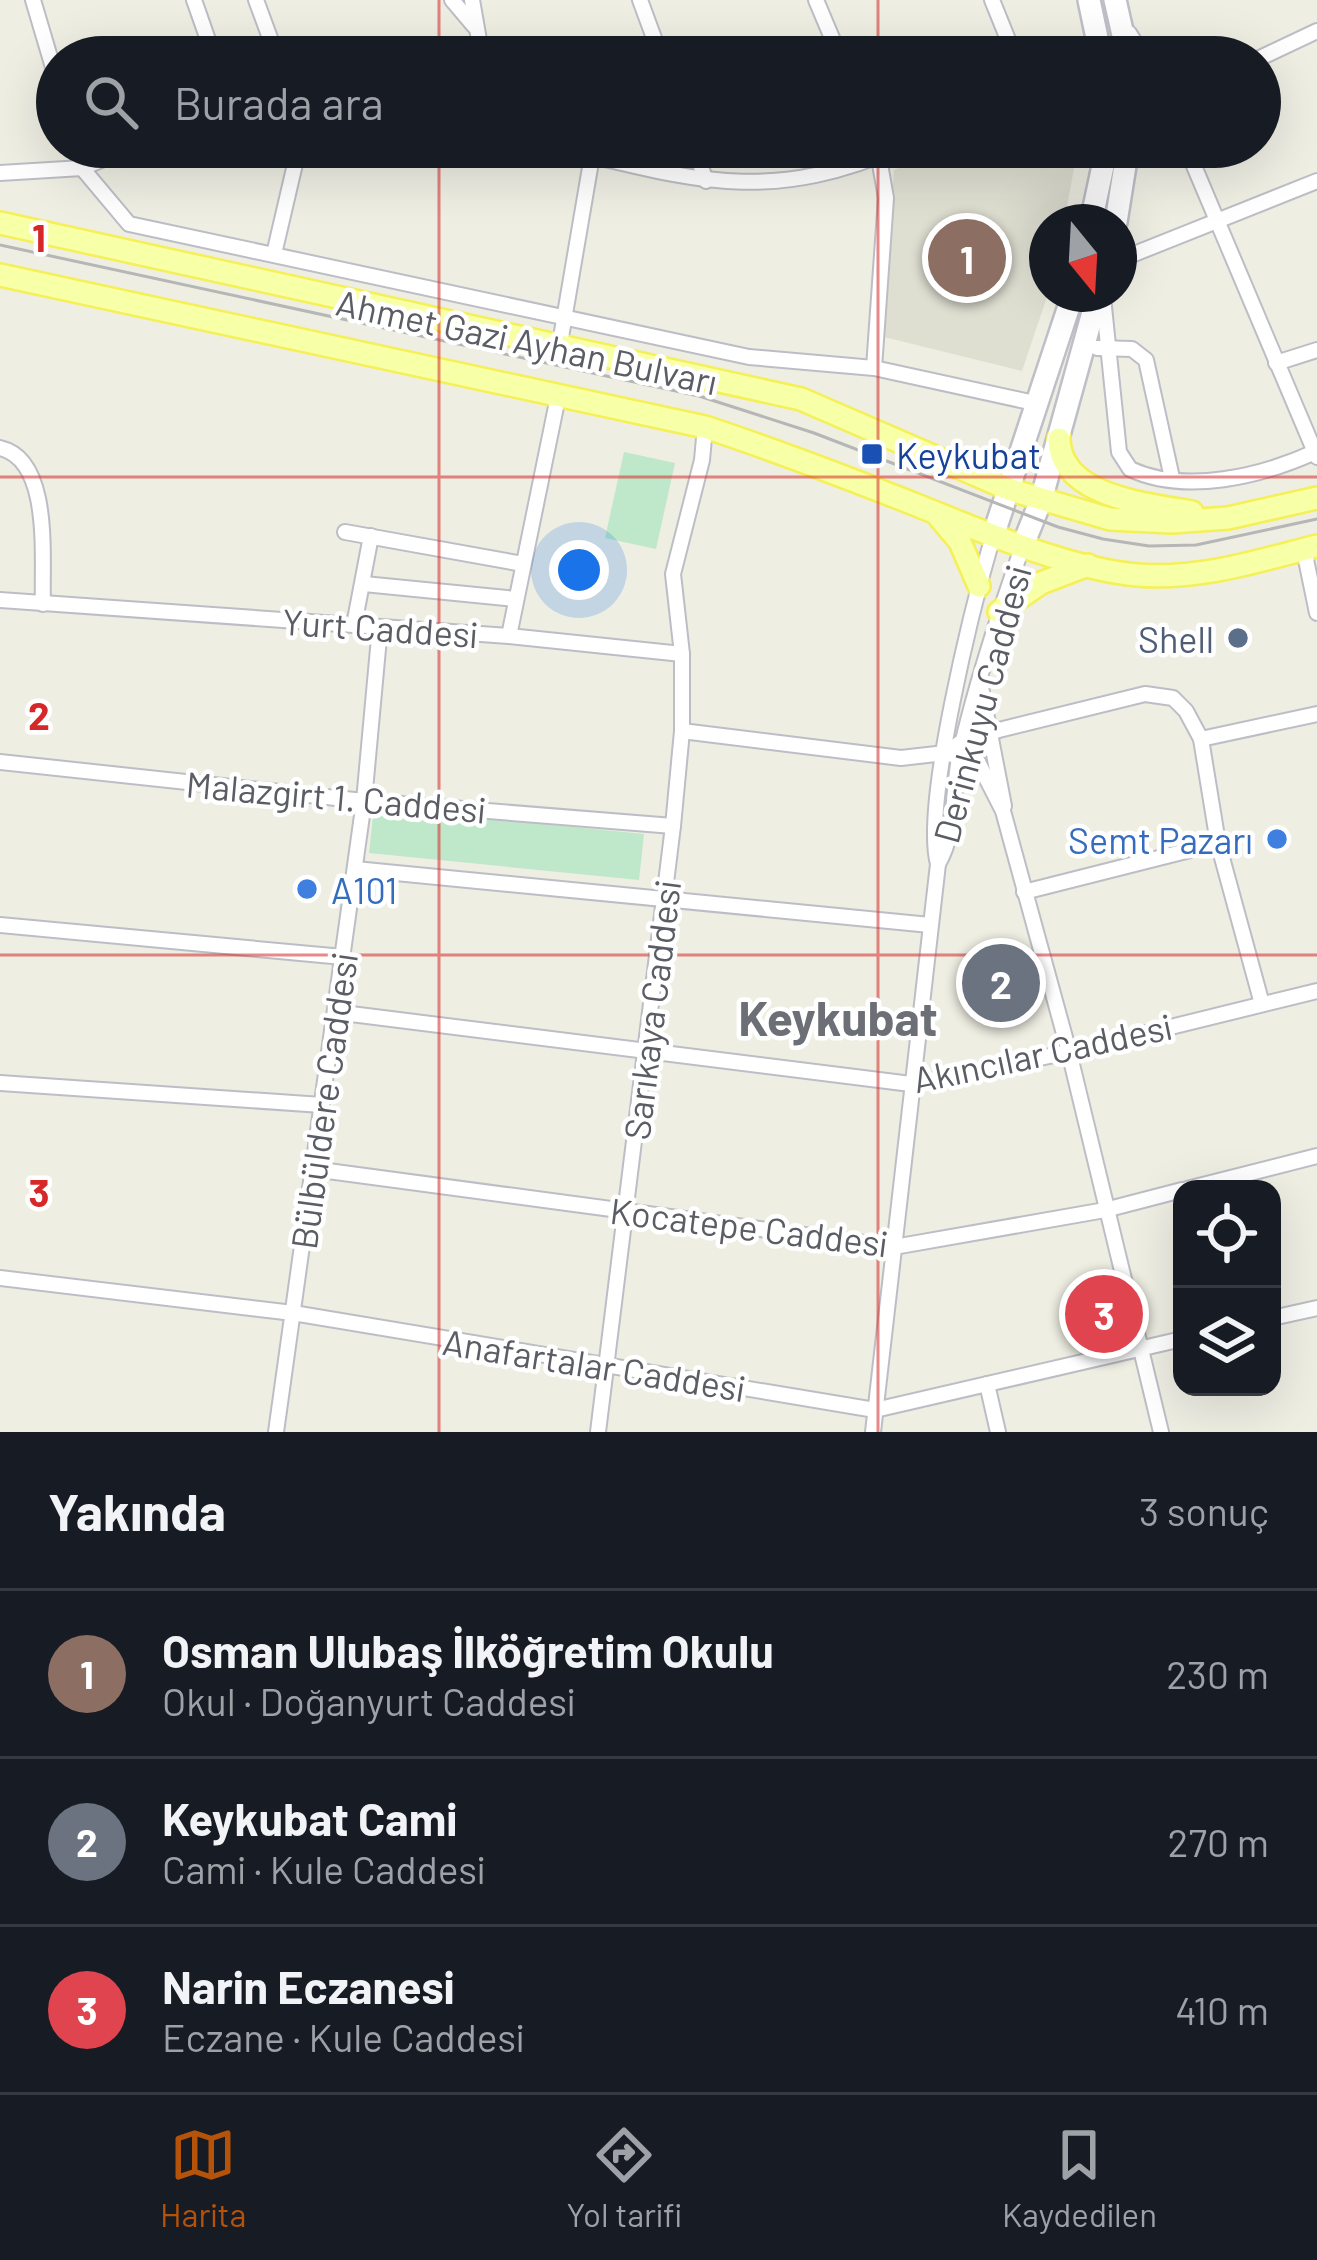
<!DOCTYPE html>
<html lang="tr">
<head>
<meta charset="utf-8">
<style>
	:root { --surface:#171b24; --page:#20242c; --text:#f1f3f6; --muted:#9ea1a6; --line:#363941; --accent:#b45309 }
	body { margin:0; font-family:Barlow,sans-serif; background:var(--page); color:var(--text) }
	.controls { position:absolute; right:36px; bottom:36px; display:grid; overflow:hidden; border-radius:24px; box-shadow:0 12px 48px #0002 }
	.controls button { width:108px; height:108px; display:grid; place-items:center; padding:0; border:0; border-bottom:3px solid var(--line); background:var(--surface); color:var(--text); font:60px sans-serif }
	.compass { position:absolute; left:1029px; top:204px; width:108px; height:108px; border-radius:50%; background:var(--surface); box-shadow:0 12px 48px #0002; rotate:162deg }
	.you { position:absolute; left:579px; top:570px; width:42px; height:42px; margin:-30px; border:9px solid #fff; border-radius:50%; background:#1a73e8; box-shadow:0 0 0 18px #1a73e833 }
	.badge { display:grid; place-items:center; width:78px; height:78px; border-radius:50%; background:var(--accent); color:#fff; font-size:39px; font-weight:700 }
	.pin { position:absolute; translate:-50% -50%; border:6px solid #fff; box-shadow:0 3px 12px #0006 }
	.list { margin:0; padding:0; list-style:none }
	h2 { display:flex; justify-content:space-between; align-items:center; height:156px; margin:0; padding:0 48px; font-size:51px }
	h2 small { font-size:39px; font-weight:400; color:var(--muted) }
	.list li { display:grid; grid-template-columns:78px 1fr auto; gap:36px; align-items:center; box-sizing:border-box; height:168px; padding:0 48px; border-top:3px solid var(--line) }
	.list b { display:block; font-size:45px; white-space:nowrap }
	.list p { margin:0; font-size:39px; white-space:nowrap; color:var(--muted) }
	.list em { font-size:39px; font-style:normal; color:var(--muted) }
	.icon { flex:none; width:66px; height:66px; fill:none; stroke:currentColor; stroke-width:2; stroke-linecap:round; stroke-linejoin:round }
	.map { position:relative; flex:none; width:1317px; height:1432px; overflow:hidden }
	.search { position:absolute; background:var(--surface); box-shadow:0 12px 48px #0002; left:36px; right:36px; top:36px; height:132px; display:flex; align-items:center; gap:30px; box-sizing:border-box; padding:0 42px; border-radius:66px; color:var(--muted); font-size:45px }
	.sheet { height:660px; background:var(--surface) }
	nav { display:flex; justify-content:space-around; align-items:center; box-sizing:border-box; height:168px; border-top:3px solid var(--line); background:var(--surface); font-size:33px; color:var(--muted) }
	nav a { display:grid; justify-items:center; gap:6px }
	nav .on { color:var(--accent) }
	.map>svg:first-child { display:block }
	.education { fill:#deded1 }
	.green { fill:#bfe7c9 }
	.lines { fill:none; stroke-linecap:round; stroke-linejoin:round }
	.street-casing { stroke:#bdbec5; stroke-width:18 }
	.secondary-casing { stroke:#bebfc7; stroke-width:26 }
	.primary-casing { stroke:#f5f056; stroke-width:26 }
	.street { stroke:#fff; stroke-width:14 }
	.secondary { stroke:#fff; stroke-width:21 }
	.primary { stroke:#f7ffa7; stroke-width:21 }
	.tram { stroke:#b6b6b7; stroke-width:3 }
	.grid { fill:none; stroke:#d62828; stroke-width:3; stroke-opacity:0.55 }
	.transit-dot { fill:#1a4fb4; stroke:#fff; stroke-width:4.5 }
	.service-dot { fill:#5c6f8a; stroke:#fff; stroke-width:4.5 }
	.shop-dot { fill:#3f7fe0; stroke:#fff; stroke-width:4.5 }
	.labels { text-anchor:middle; dominant-baseline:central; stroke-width:9; stroke-linejoin:round; paint-order:stroke }
	.street-label { font-size:36px; fill:#5b5d64; stroke:#fff }
	.transit-label { font-size:36px; fill:#164399; stroke:#fff; text-anchor:start }
	.service-label { font-size:36px; fill:#4e5e75; stroke:#fff; text-anchor:end }
	.shop-label { font-size:36px; fill:#366cbe; stroke:#fff; text-anchor:end }
	.district-label { font-size:48px; font-weight:bold; fill:#6c6f76; stroke:#fff }
	.grid-label { font-size:39px; text-anchor:middle; font-weight:bold; fill:#d62828; stroke:#fff; stroke-width:9; stroke-linejoin:round; paint-order:stroke }
</style>
</head>
<body>
<div class="map">
<svg width="1317" height="1432" viewBox="0 0 1317 1432">
	<rect width="100%" height="100%" fill="#eeeee3"/>
	<polygon class="education" points="945,147 1078,147 1064,222 1047,222 1048,294 1022,371 880,336 894,170"/>
	<g class="green">
		<polygon points="624,452 675,463 656,549 605,538"/>
		<polygon points="374,807 644,834 639,880 369,853"/>
	</g>
	<g class="lines">
		<defs>
			<g id="street">
				<polyline points="33,0 57,81"/>
				<polyline points="194,0 214,57"/>
				<polyline points="256,0 277,57"/>
				<polyline points="452,0 474,26"/>
				<polyline points="472,0 482,57"/>
				<polyline points="640,0 661,57"/>
				<polyline points="816,0 840,57"/>
				<polyline points="992,0 1015,57"/>
				<polyline points="1129,33 1144,57"/>
				<polyline points="1260,58 1317,31"/>
				<polyline points="76,147 82,168 129,224 749,357 874,368 1039,404"/>
				<path d="M555,147C692,179 764,206 901,147"/>
				<polyline points="694,147 706,181"/>
				<polyline points="1186,147 1317,457"/>
				<polyline points="0,173 82,168 133,147"/>
				<polyline points="274,254 299,147"/>
				<polyline points="1119,260 1317,181"/>
				<path d="M1103,297L1119,452L1130,469C1186,495 1262,476 1315,452"/>
				<polyline points="1097,348 1132,349 1146,360 1172,478"/>
				<polyline points="559,349 592,156"/>
				<polyline points="1276,363 1317,350"/>
				<polyline points="874,368 886,198 877,147"/>
				<path d="M0,448C53,460 41,562 43,604"/>
				<polyline points="345,532 523,564"/>
				<polyline points="1304,550 1317,613"/>
				<polyline points="364,584 516,599"/>
				<polyline points="0,600 509,636 682,654 682,731 673,826 598,1432"/>
				<polyline points="354,625 371,536"/>
				<polyline points="509,636 558,397"/>
				<polyline points="682,654 673,574 702,460 705,427"/>
				<polyline points="981,687 1004,806"/>
				<polyline points="682,731 901,758 945,753 964,740 999,730 1145,694 1173,698 1186,711 1201,739 1218,843 1262,1004"/>
				<polyline points="1201,739 1317,714"/>
				<polyline points="945,753 978,762 1003,811 1069,1052 1161,1432"/>
				<polyline points="0,762 364,801 673,826"/>
				<path d="M938,864C957,832 952,790 960,753C976,683 999,613 1023,545"/>
				<polyline points="355,869 930,925"/>
				<polyline points="1024,892 1218,843"/>
				<polyline points="0,925 343,957"/>
				<polyline points="335,1012 911,1084 1069,1052 1317,991"/>
				<polyline points="0,1083 322,1105"/>
				<polyline points="313,1169 894,1247 1105,1210 1182,1190"/>
				<polyline points="1187,1189 1317,1156"/>
				<polyline points="0,1278 293,1313 875,1410 1182,1339"/>
				<polyline points="1272,1318 1317,1308"/>
				<polyline points="987,1384 998,1432"/>
				<polyline points="276,1432 364,801 380,627"/>
				<path d="M873,1432L938,864C922,805 974,601 993,536"/>
			</g>
			<g id="secondary">
				<polyline points="1089,0 1101,57"/>
				<polyline points="1115,0 1128,57"/>
				<polyline points="1091,222 1107,147"/>
				<polyline points="1116,222 1128,147"/>
				<polyline points="993,536 1073,294"/>
				<polyline points="1023,545 1041,500 1098,294"/>
			</g>
			<g id="primary">
				<polyline points="0,223 801,399 1011,490 1110,519 1172,522 1228,518 1317,498"/>
				<path d="M0,275L705,427C778,451 848,478 919,506C983,532 1070,569 1137,575C1200,580 1257,561 1317,546"/>
				<path d="M1059,439C1060,497 1148,504 1192,512"/>
				<polyline points="939,517 960,542 979,586"/>
				<polyline points="999,612 1041,583 1088,565"/>
			</g>
		</defs>
		<use href="#street" class="street-casing"/>
		<use href="#secondary" class="secondary-casing"/>
		<use href="#primary" class="primary-casing"/>
		<use href="#street" class="street"/>
		<use href="#secondary" class="secondary"/>
		<use href="#primary" class="primary"/>
		<polyline class="tram" points="0,245 699,396 814,433 1058,527 1103,539 1149,546 1196,545 1317,519"/>
	</g>
	<path class="grid" d="M439,0V57M878,0V57M439,147V1432M878,147V1432M0,477H1317M0,955H1317"/>
	<rect class="transit-dot" x="860" y="442" width="24" height="24" rx="6"/>
	<circle class="service-dot" cx="1238" cy="638" r="12"/>
	<g class="shop-dot">
		<circle cx="1277" cy="839" r="12"/>
		<circle cx="307" cy="889" r="12"/>
	</g>
	<g class="labels">
		<g class="street-label">
			<text transform="translate(527 341) rotate(12)">Ahmet Gazi Ayhan Bulvarı</text>
			<text transform="translate(380 627) rotate(4)">Yurt Caddesi</text>
			<text transform="translate(981 704) rotate(-75)">Derinkuyu Caddesi</text>
			<text transform="translate(336 796) rotate(5)">Malazgirt 1. Caddesi</text>
			<text transform="translate(651 1010) rotate(-83)">Sarıkaya Caddesi</text>
			<text transform="translate(1042 1052) rotate(-12)">Akıncılar Caddesi</text>
			<text transform="translate(323 1101) rotate(-82)">Bülbüldere Caddesi</text>
			<text transform="translate(749 1226) rotate(7)">Kocatepe Caddesi</text>
			<text transform="translate(594 1364) rotate(9)">Anafartalar Caddesi</text>
		</g>
		<g class="transit-label">
			<text x="896" y="454">Keykubat</text>
		</g>
		<g class="service-label">
			<text x="1214" y="638">Shell</text>
		</g>
		<g class="shop-label">
			<text x="1253" y="839">Semt Pazarı</text>
			<text x="331" y="889" text-anchor="start">A101</text>
		</g>
		<g class="district-label">
			<text x="838" y="1017">Keykubat</text>
		</g>
	</g>
	<g class="grid-label">
		<text x="39" y="252">1</text>
		<text x="39" y="730">2</text>
		<text x="39" y="1207">3</text>
	</g>
</svg>
<div class="controls">
<button><svg class="icon" aria-label="locate" viewBox="0 0 24 24"><circle cx="12" cy="12" r="6"/><path d="M12 2v4M12 18v4M2 12h4M18 12h4"/></svg></button>
<button><svg class="icon" aria-label="layers" viewBox="0 0 24 24"><path d="M12 4l9 5-9 5-9-5zM3 14l9 5 9-5"/></svg></button>
</div>
<svg class="compass" viewBox="-18 -18 36 36"><path d="M0-13l5 13h-10z" fill="#e53935"/><path d="M0 13l5-13h-10z" fill="#9ea1a6"/></svg>
<div class="you"></div>
<div class="pin badge" style="left:967px;top:258px;background:#8d6e63">1</div>
<div class="pin badge" style="left:1001px;top:983px;background:#6b7280">2</div>
<div class="pin badge" style="left:1104px;top:1314px;background:#e0444e">3</div>
<div class="search"><svg class="icon" aria-label="search" viewBox="0 0 24 24"><circle cx="10" cy="10" r="6"/><path d="M15 15l6 6"/></svg>Burada ara</div>
</div>
<section class="sheet">
<h2>Yakında<small>3 sonuç</small></h2>
<ul class="list">
<li><span class="badge" style="background:#8d6e63">1</span><div><b>Osman Ulubaş İlköğretim Okulu</b><p>Okul · Doğanyurt Caddesi</p></div><em>230 m</em></li>
<li><span class="badge" style="background:#6b7280">2</span><div><b>Keykubat Cami</b><p>Cami · Kule Caddesi</p></div><em>270 m</em></li>
<li><span class="badge" style="background:#e0444e">3</span><div><b>Narin Eczanesi</b><p>Eczane · Kule Caddesi</p></div><em>410 m</em></li>
</ul>
</section>
<nav>
<a class="on"><svg class="icon" aria-label="map" viewBox="0 0 24 24"><path d="M3 6l6-2 6 2 6-2v14l-6 2-6-2-6 2zM9 4v14M15 6v14"/></svg>Harita</a>
<a><svg class="icon" aria-label="directions" viewBox="0 0 24 24"><path d="M12 3l9 9-9 9-9-9zM9 14v-3h6M13 9l2 2-2 2"/></svg>Yol tarifi</a>
<a><svg class="icon" aria-label="saved" viewBox="0 0 24 24"><path d="M7 4h10v16l-5-4-5 4z"/></svg>Kaydedilen</a>
</nav>
</body>
</html>
